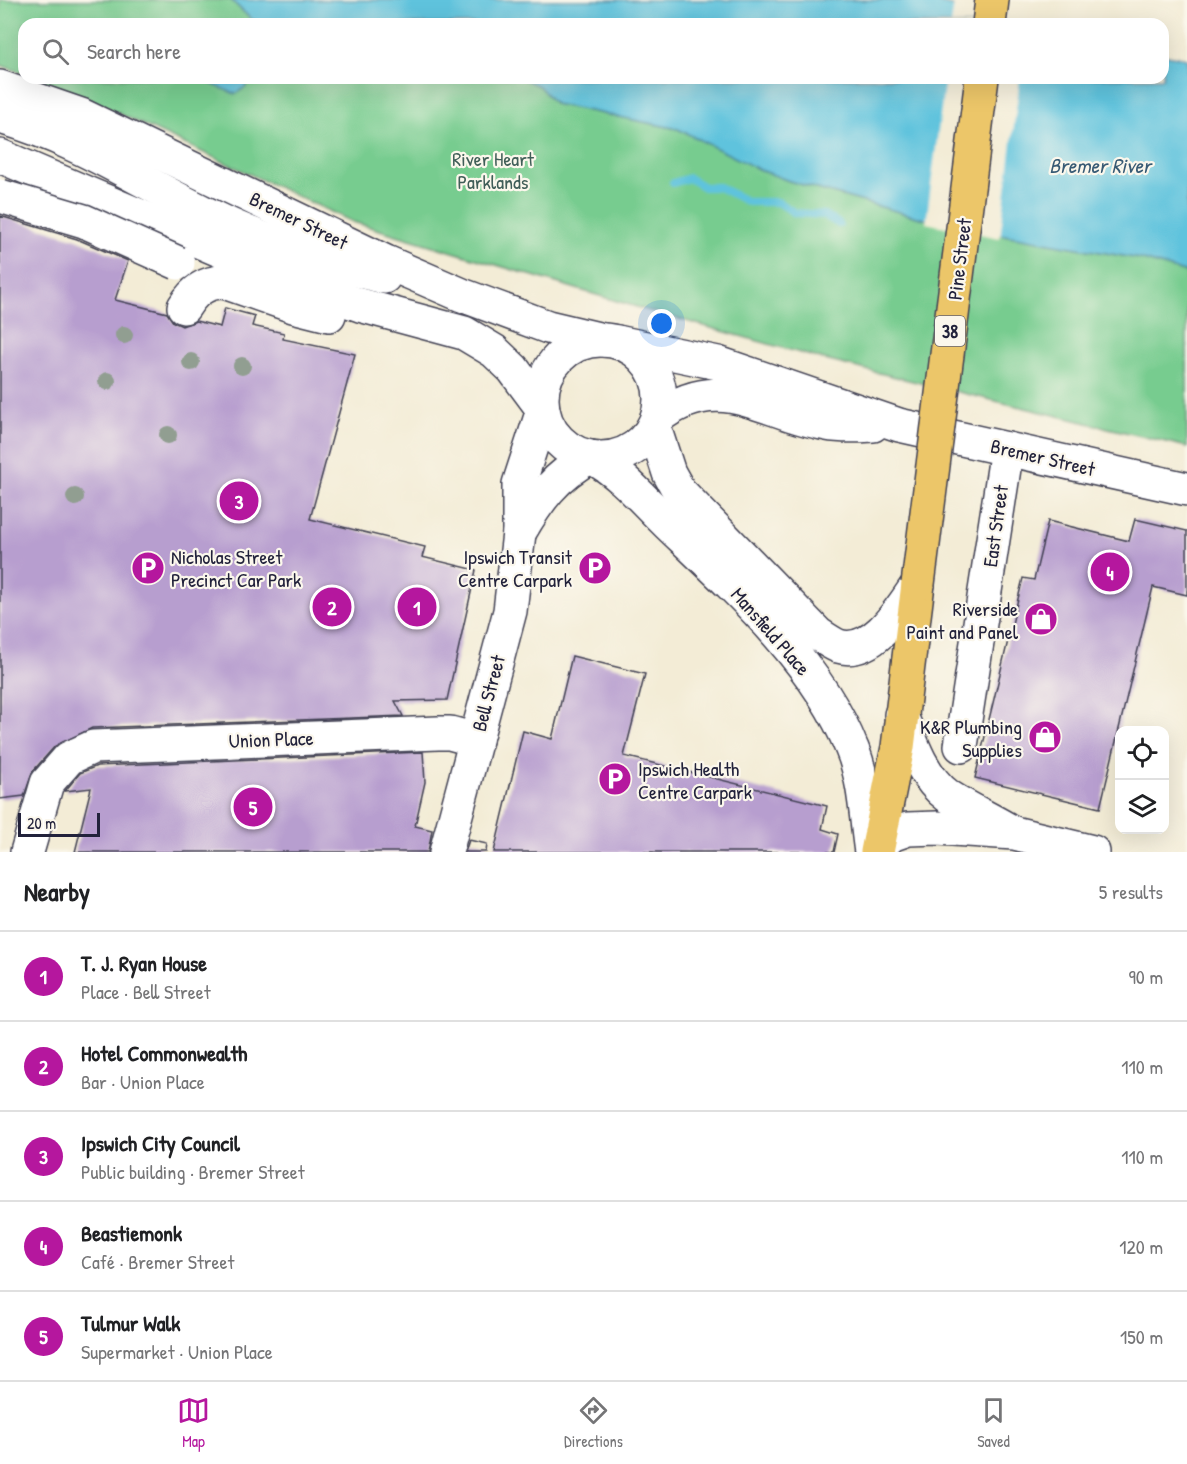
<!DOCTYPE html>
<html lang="en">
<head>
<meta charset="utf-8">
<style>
	:root { --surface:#fff; --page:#f2f2f2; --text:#202124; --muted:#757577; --line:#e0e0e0; --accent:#b5179e }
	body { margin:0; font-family:"Patrick Hand",sans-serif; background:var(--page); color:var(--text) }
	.controls { position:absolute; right:18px; bottom:18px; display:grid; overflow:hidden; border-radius:12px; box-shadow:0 6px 24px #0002 }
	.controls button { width:54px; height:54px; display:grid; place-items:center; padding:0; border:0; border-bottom:2px solid var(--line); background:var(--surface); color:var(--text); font:30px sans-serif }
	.scale { position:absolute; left:18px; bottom:15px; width:82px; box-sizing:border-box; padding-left:6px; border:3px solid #22223b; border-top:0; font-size:16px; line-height:21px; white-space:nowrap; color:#22223b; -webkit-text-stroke:4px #fbf7ec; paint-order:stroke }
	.you { position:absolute; left:662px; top:324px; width:21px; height:21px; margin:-15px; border:4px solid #fff; border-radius:50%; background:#1a73e8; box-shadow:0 0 0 9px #1a73e833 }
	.badge { display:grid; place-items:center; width:39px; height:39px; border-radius:50%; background:var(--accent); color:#fff; font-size:20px; font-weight:700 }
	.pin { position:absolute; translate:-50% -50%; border:3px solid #fff; box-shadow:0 2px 6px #0006 }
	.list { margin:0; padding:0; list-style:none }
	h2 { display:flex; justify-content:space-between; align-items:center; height:78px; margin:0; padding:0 24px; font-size:26px }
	h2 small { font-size:20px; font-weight:400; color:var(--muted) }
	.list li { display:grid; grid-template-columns:39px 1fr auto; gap:18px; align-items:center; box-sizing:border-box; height:90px; padding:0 24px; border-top:2px solid var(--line) }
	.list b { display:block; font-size:22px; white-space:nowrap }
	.list p { margin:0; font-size:20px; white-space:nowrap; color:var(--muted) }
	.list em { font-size:20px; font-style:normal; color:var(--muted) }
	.icon { flex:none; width:33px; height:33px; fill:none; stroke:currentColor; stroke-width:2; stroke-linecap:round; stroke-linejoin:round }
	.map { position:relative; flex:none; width:1187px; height:852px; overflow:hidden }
	.search { position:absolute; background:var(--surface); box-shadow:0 6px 24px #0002; left:18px; right:18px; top:18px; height:66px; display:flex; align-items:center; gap:15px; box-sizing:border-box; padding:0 21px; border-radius:18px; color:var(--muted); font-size:22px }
	.sheet { height:528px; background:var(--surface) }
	nav { display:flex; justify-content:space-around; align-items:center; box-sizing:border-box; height:84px; border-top:2px solid var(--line); background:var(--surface); font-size:16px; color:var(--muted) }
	nav a { display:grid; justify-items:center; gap:3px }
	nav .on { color:var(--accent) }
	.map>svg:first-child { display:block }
	.green { fill:#77cc8f; stroke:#4c7765; stroke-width:1.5 }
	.water { fill:#5fc3dd; stroke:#40728c; stroke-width:1.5 }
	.pier { fill:#f3ecd6 }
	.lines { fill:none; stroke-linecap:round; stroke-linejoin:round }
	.stream { stroke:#5fc3dd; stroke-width:8 }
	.building { fill:#b79ecf }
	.minor-casing { stroke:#414052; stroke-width:36 }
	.major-casing { stroke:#414052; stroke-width:36 }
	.minor { stroke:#fff; stroke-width:33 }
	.major { stroke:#ecc669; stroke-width:33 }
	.minor-bridge-casing { stroke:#414052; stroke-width:36; stroke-linecap:butt }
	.major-bridge-casing { stroke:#414052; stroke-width:36; stroke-linecap:butt }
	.minor-bridge { stroke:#fff; stroke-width:33 }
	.major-bridge { stroke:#ecc669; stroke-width:33 }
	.tree { fill:#919e91 }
	.labels { text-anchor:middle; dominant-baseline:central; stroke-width:4.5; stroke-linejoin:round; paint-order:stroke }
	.shield { fill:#fbf7ec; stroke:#636270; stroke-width:1.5 }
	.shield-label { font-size:18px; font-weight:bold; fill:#22223b }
	.park-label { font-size:20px; fill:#405e58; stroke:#fbf7ec }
	.street-label { font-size:20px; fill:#22223b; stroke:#fbf7ec }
	.poi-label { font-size:20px; fill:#22223b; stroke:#fbf7ec; text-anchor:end }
	.water-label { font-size:21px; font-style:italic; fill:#375a74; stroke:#fbf7ec }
</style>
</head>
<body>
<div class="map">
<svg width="1187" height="852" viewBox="0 0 1187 852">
	<rect width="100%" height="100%" fill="#fbf7ec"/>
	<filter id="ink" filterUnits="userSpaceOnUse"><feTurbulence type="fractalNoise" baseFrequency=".0167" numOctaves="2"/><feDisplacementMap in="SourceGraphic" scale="12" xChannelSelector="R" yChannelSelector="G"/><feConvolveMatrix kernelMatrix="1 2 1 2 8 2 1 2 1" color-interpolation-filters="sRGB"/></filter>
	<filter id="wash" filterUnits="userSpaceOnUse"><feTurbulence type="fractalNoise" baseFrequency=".008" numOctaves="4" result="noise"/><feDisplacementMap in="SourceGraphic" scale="24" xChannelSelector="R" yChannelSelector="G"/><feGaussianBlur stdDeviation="1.35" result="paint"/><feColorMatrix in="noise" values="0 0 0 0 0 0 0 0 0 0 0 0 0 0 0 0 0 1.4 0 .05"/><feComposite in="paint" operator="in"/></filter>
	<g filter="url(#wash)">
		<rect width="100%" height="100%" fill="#f3ecd6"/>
		<g class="green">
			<polygon points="0,0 231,0 251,19 264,24 24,24 24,74 0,65"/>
			<polygon points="34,78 521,78 539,86 555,104 678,129 789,181 942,224 1140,259 1187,273 1187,447 829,361 650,311 353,222 94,102"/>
		</g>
		<g class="water">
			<polygon points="231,0 926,0 1032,24 264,24 251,19"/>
			<polygon points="1163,54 1187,59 1187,273 1140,259 942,224 789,181 758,169 678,129 555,104 539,86 521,78 1163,78"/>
			<polygon points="197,78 246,78 246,87 235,94"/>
		</g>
		<g class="pier">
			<polygon points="954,3 1028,20 1028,24 951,24"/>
			<polygon points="945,78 1020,78 1000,238 926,223"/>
		</g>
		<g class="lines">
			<polyline class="stream" points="673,183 689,178 704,187 719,187 748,202 778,202 795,213 824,215 839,224"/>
		</g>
		<g id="blocks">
			<g class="building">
				<polygon points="0,216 77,239 128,261 115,300 167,313 173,322 182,326 196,321 220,327 225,308 255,316 252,326 284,333 283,339 355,354 310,519 425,547 422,557 476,570 447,700 395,701 403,716 92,728 55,746 33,771 24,796 0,799"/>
				<polygon points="1135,519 1187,531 1187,595 1153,587 1100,808 975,778 1023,578 1034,580 1048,521 1129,541"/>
				<polygon points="572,656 645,674 624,756 827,806 822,829 838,834 834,852 494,852 523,731 552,739"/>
				<polygon points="423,752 425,782 415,826 432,830 428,852 75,852 91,788 65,791 80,773 97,766"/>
				<polygon points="469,840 487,844 486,852 465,852"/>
			</g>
		</g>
	</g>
	<g filter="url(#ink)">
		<use href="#blocks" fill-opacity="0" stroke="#414052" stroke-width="1.5"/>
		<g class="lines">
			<defs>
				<g id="minor">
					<polyline points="0,87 81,115 386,262 462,295 548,327 603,340"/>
					<path d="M0,117C74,138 135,178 203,212C261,241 321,262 384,277"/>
					<polyline points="0,156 299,284 360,305 464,333 494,351 513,369 542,408"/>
					<path d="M184,307C194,291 205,282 224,282L293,306L329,315"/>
					<circle cx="601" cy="399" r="59"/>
					<polyline points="617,342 718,363 899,425 1187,489"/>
					<path d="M657,418C720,369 762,413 827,424C842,427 858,426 873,425"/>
					<path d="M654,427L669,473L679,491L818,634C824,638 831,643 838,646C873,657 902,607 918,584"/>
					<path d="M593,458C623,474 644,501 668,524C734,587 818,662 852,749C865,780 866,819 871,852"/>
					<path d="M519,533C538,500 556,475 590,457"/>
					<path d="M901,715C911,742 923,778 948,796C968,809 990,819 1010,831"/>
					<polyline points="961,746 1007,449"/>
					<polyline points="878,848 891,835 908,829 937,828 1014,833 1093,852"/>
					<polyline points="27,852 47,783 69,758 93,747 438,733 450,733 476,740"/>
					<polyline points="446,852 510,611 519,533 519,484 543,410"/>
				</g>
				<g id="major">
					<polyline points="989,24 992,0"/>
					<polyline points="877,852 898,747 918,584"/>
				</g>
			</defs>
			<use href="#minor" class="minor-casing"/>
			<use href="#major" class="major-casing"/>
			<use href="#minor" class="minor"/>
			<use href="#major" class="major"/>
			<defs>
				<polyline id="minor-bridge" points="0,196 84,221 178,263"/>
				<polyline id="major-bridge" points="918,584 982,78"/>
			</defs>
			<use href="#minor-bridge" class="minor-bridge-casing"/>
			<use href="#major-bridge" class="major-bridge-casing"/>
			<use href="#minor-bridge" class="minor-bridge"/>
			<use href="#major-bridge" class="major-bridge"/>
		</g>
		<g class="tree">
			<circle cx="124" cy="335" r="9"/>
			<circle cx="191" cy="362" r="9"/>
			<circle cx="242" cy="366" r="9"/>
			<circle cx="107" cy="381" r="9"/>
			<circle cx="168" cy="435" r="9"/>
			<circle cx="75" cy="497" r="9"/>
		</g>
	</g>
	<defs>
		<symbol id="parking-disc" viewBox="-11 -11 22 22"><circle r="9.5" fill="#b5179e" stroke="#fbf7ec"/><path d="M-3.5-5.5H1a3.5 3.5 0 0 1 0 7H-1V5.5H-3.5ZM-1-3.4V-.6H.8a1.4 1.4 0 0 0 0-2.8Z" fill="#fff"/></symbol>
		<symbol id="shop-disc" viewBox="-11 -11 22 22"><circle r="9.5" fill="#b5179e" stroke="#fbf7ec"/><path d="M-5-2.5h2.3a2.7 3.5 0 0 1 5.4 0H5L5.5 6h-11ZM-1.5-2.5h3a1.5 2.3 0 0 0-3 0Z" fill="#fff"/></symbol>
	</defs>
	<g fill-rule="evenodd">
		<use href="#parking-disc" x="129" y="549" width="38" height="38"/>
		<use href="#parking-disc" x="576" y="549" width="38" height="38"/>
		<use href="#shop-disc" x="1022" y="600" width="38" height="38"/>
		<use href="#shop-disc" x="1026" y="718" width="38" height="38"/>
		<use href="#parking-disc" x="596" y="760" width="38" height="38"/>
	</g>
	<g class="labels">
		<rect class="shield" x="935" y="316" width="30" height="30" rx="4.5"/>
		<g class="shield-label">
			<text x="950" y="331">38</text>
		</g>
		<g class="park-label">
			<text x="493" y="158">River Heart<tspan x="493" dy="23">Parklands</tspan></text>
		</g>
		<g class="street-label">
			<text transform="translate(299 220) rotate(26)">Bremer Street</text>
			<text transform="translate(959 259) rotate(-83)">Pine Street</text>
			<text transform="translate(1043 457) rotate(13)">Bremer Street</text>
			<text transform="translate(995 526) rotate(-82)">East Street</text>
			<text transform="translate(771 631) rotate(49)">Mansfield Place</text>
			<text transform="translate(488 693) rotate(-75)">Bell Street</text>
			<text transform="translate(271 739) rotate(-2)">Union Place</text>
		</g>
		<g class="poi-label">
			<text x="171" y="556" text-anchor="start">Nicholas Street<tspan x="171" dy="23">Precinct Car Park</tspan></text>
			<text x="572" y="556">Ipswich Transit<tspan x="572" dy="23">Centre Carpark</tspan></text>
			<text x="1018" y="608">Riverside<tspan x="1018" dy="23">Paint and Panel</tspan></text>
			<text x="1022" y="726">K&amp;R Plumbing<tspan x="1022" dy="23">Supplies</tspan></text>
			<text x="638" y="768" text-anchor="start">Ipswich Health<tspan x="638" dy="23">Centre Carpark</tspan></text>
		</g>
		<g class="water-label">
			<text x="1100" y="165">Bremer River</text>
		</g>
	</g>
</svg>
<div class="controls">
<button><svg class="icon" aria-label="locate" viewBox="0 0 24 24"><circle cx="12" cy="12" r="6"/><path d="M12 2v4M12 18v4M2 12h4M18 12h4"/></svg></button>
<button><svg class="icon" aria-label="layers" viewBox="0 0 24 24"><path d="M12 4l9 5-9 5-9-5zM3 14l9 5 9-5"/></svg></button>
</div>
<div class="scale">20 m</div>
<div class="you"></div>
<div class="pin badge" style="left:417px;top:607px">1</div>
<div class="pin badge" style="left:332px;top:607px">2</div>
<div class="pin badge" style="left:239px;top:501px">3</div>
<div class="pin badge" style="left:1110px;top:572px">4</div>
<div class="pin badge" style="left:253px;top:807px">5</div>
<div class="search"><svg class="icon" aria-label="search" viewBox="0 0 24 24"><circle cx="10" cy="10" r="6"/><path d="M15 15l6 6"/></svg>Search here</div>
</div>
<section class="sheet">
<h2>Nearby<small>5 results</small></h2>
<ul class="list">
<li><span class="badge">1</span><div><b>T. J. Ryan House</b><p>Place · Bell Street</p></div><em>90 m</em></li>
<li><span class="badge">2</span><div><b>Hotel Commonwealth</b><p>Bar · Union Place</p></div><em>110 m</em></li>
<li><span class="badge">3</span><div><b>Ipswich City Council</b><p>Public building · Bremer Street</p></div><em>110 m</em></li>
<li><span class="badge">4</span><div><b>Beastiemonk</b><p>Café · Bremer Street</p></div><em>120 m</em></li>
<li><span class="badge">5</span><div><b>Tulmur Walk</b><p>Supermarket · Union Place</p></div><em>150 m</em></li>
</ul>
</section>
<nav>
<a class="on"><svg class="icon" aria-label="map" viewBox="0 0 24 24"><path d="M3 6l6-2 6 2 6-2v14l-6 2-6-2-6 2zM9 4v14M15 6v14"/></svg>Map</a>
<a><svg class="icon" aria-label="directions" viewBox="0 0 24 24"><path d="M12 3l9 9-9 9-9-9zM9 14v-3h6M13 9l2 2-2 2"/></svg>Directions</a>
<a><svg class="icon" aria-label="saved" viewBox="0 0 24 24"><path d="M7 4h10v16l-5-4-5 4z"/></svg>Saved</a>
</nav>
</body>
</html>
